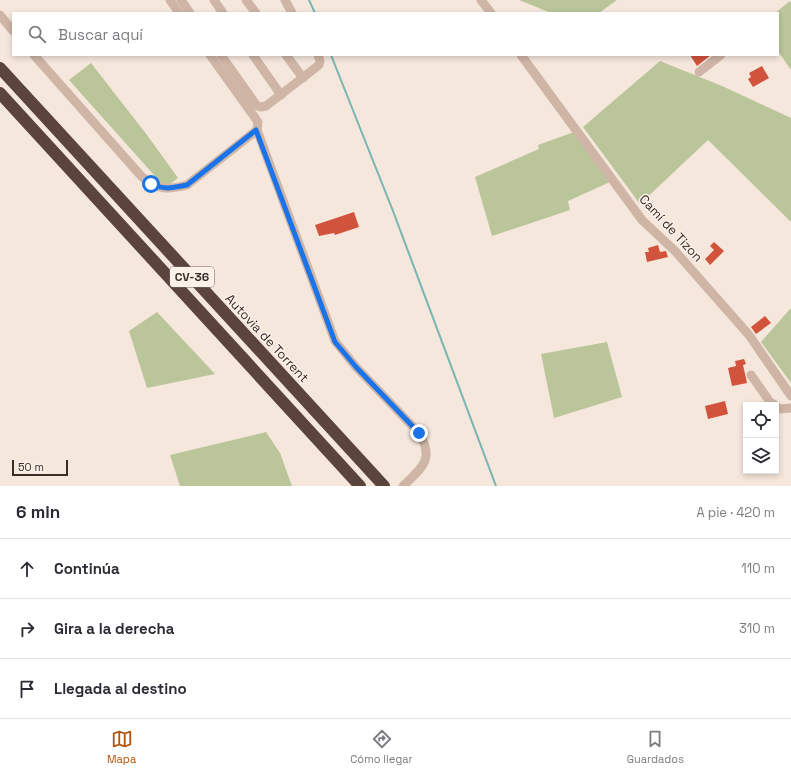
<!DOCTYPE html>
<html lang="es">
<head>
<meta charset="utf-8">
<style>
	:root { --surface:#fff; --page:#f2f2f3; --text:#2b2b33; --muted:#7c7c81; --line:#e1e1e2; --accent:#b45309 }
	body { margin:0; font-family:"Space Grotesk",sans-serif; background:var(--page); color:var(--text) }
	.controls { position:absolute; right:12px; bottom:12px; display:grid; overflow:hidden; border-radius:0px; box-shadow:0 2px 6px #0003 }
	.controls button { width:36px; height:36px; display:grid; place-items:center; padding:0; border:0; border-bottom:1px solid var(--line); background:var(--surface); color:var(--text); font:20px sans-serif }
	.scale { position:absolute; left:12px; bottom:10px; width:56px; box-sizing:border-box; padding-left:4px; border:2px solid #3a2c28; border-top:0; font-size:11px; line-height:14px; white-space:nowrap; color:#3a2c28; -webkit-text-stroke:3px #fcf1e9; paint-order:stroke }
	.stop { position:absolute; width:12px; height:12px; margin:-9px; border:3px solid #1a73e8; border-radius:50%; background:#fff }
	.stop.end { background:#1a73e8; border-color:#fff; box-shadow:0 1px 4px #0008 }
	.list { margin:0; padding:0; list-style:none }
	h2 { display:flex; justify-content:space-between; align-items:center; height:52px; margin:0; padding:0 16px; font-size:17px }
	h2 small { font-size:13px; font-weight:400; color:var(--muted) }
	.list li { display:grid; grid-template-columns:26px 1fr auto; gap:12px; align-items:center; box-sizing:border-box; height:60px; padding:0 16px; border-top:1px solid var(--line) }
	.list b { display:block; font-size:15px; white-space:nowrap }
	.list em { font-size:13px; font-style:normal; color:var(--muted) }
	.icon { flex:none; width:22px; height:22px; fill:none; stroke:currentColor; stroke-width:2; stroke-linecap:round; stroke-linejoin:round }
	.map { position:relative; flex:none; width:791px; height:486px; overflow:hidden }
	.search { position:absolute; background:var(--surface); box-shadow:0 2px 6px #0003; left:12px; right:12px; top:12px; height:44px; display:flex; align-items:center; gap:10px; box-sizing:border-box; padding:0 14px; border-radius:0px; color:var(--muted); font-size:15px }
	.sheet { height:232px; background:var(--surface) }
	nav { display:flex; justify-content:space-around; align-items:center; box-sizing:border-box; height:56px; border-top:1px solid var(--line); background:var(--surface); font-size:11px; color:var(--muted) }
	nav a { display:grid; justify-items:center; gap:2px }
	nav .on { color:var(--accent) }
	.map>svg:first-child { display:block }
	.green { fill:#bbc59a }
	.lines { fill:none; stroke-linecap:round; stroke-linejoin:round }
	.stream { stroke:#77b5b2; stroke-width:2 }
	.building { fill:#d2533c }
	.minor { stroke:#ceb5a6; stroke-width:9 }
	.highway { stroke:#5b443e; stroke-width:12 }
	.route { stroke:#1a73e8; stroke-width:5 }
	.labels { text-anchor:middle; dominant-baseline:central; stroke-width:3; stroke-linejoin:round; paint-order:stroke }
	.shield { fill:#fcf1e9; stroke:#746762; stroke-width:1 }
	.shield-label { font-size:12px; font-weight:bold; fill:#3a2c28 }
	.street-label { font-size:13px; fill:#3a2c28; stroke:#fcf1e9 }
</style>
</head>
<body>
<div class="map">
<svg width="791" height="486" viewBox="0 0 791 486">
	<rect width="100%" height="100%" fill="#f5e7dc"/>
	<g class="green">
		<polygon points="519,0 617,0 599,13 551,13"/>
		<polygon points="790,1 791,3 791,70 778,51 778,13 775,13"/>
		<polygon points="660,61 722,86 791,118 791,222 708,140 640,204 583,127"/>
		<polygon points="91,63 147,135 178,178 169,185 163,185 69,80"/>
		<polygon points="574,132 610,182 568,201 570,210 492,236 475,177 539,149 538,145"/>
		<polygon points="791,308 791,383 761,342"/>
		<polygon points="157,312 215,374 147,388 129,331"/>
		<polygon points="607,342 622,397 554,418 541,354"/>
		<polygon points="266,432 280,453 292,486 180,486 170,455"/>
	</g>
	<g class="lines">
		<g class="stream">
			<polyline points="309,0 315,13"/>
			<polyline points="331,55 393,211 496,486"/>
		</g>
	</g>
	<g class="building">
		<polygon points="690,55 711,55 697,66"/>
		<polygon points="762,66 769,78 753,87 748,79 751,77 749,73"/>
		<polygon points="354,212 359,227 335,235 334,233 319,236 315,225"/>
		<polygon points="714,242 724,251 710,265 705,259 714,250 710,246"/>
		<polygon points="658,245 660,252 666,251 668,257 647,262 645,252 649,252 648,248"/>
		<polygon points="765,316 771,323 756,334 751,327"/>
		<polygon points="744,359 746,364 743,365 747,383 732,386 728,368 736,366 735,361"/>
		<polygon points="725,401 728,414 708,419 705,406"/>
	</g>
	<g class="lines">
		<g class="minor">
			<polyline points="170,0 179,13"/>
			<polyline points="181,0 190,13"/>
			<polyline points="214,0 223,13"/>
			<polyline points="246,0 256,13"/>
			<polyline points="285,0 292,13"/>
			<polyline points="481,0 491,13"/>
			<polyline points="0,15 13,31"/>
			<path d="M34,55L142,177C159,190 167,190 187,185L257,130"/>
			<path d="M210,55L258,122L257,130L335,341L356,367L419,433C435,459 422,468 403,486"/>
			<polyline points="221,55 257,106 261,107 266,106 319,65 320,61 318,55"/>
			<polyline points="253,55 281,95"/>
			<polyline points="286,55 303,78"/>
			<polyline points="521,55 642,220 675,251 749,335 791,396"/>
			<polyline points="699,72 721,55"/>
			<polyline points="751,375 770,402 775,405"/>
			<polyline points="776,406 780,409 791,408"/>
		</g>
		<g class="highway">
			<polyline points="0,68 384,486"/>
			<polyline points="0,93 360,486"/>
		</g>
	</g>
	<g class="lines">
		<path class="route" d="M151,184C165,190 172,188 187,185L256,130L335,342L356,367L419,433"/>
	</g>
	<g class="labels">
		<rect class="shield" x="170" y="267" width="44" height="20" rx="3"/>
		<g class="shield-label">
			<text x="192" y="277">CV-36</text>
		</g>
		<g class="street-label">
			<text transform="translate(671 228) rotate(47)">Camí de Tizon</text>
			<text transform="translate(267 338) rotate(47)">Autovia de Torrent</text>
		</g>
	</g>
</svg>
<div class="controls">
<button><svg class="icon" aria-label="locate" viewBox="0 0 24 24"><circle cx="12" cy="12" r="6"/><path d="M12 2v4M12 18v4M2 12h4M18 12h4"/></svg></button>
<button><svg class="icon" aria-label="layers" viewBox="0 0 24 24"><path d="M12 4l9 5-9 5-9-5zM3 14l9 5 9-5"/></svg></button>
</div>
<div class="scale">50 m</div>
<div class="stop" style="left:151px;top:184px"></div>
<div class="stop end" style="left:419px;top:433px"></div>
<div class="search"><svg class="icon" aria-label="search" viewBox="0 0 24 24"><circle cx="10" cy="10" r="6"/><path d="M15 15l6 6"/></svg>Buscar aquí</div>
</div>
<section class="sheet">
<h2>6 min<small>A pie · 420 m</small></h2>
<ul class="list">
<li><svg class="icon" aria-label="ahead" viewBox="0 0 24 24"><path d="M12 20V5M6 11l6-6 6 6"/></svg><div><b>Continúa</b></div><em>110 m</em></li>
<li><svg class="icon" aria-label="right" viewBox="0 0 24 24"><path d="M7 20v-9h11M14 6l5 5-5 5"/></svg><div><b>Gira a la derecha</b></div><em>310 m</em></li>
<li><svg class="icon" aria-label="arrive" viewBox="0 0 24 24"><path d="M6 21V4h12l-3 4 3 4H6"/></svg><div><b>Llegada al destino</b></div></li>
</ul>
</section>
<nav>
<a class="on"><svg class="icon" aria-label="map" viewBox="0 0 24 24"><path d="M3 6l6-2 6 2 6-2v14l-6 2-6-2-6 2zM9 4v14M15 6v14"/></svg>Mapa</a>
<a><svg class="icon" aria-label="directions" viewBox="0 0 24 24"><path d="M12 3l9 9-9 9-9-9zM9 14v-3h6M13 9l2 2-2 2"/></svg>Cómo llegar</a>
<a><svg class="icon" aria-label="saved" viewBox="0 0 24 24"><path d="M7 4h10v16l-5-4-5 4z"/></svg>Guardados</a>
</nav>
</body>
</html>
